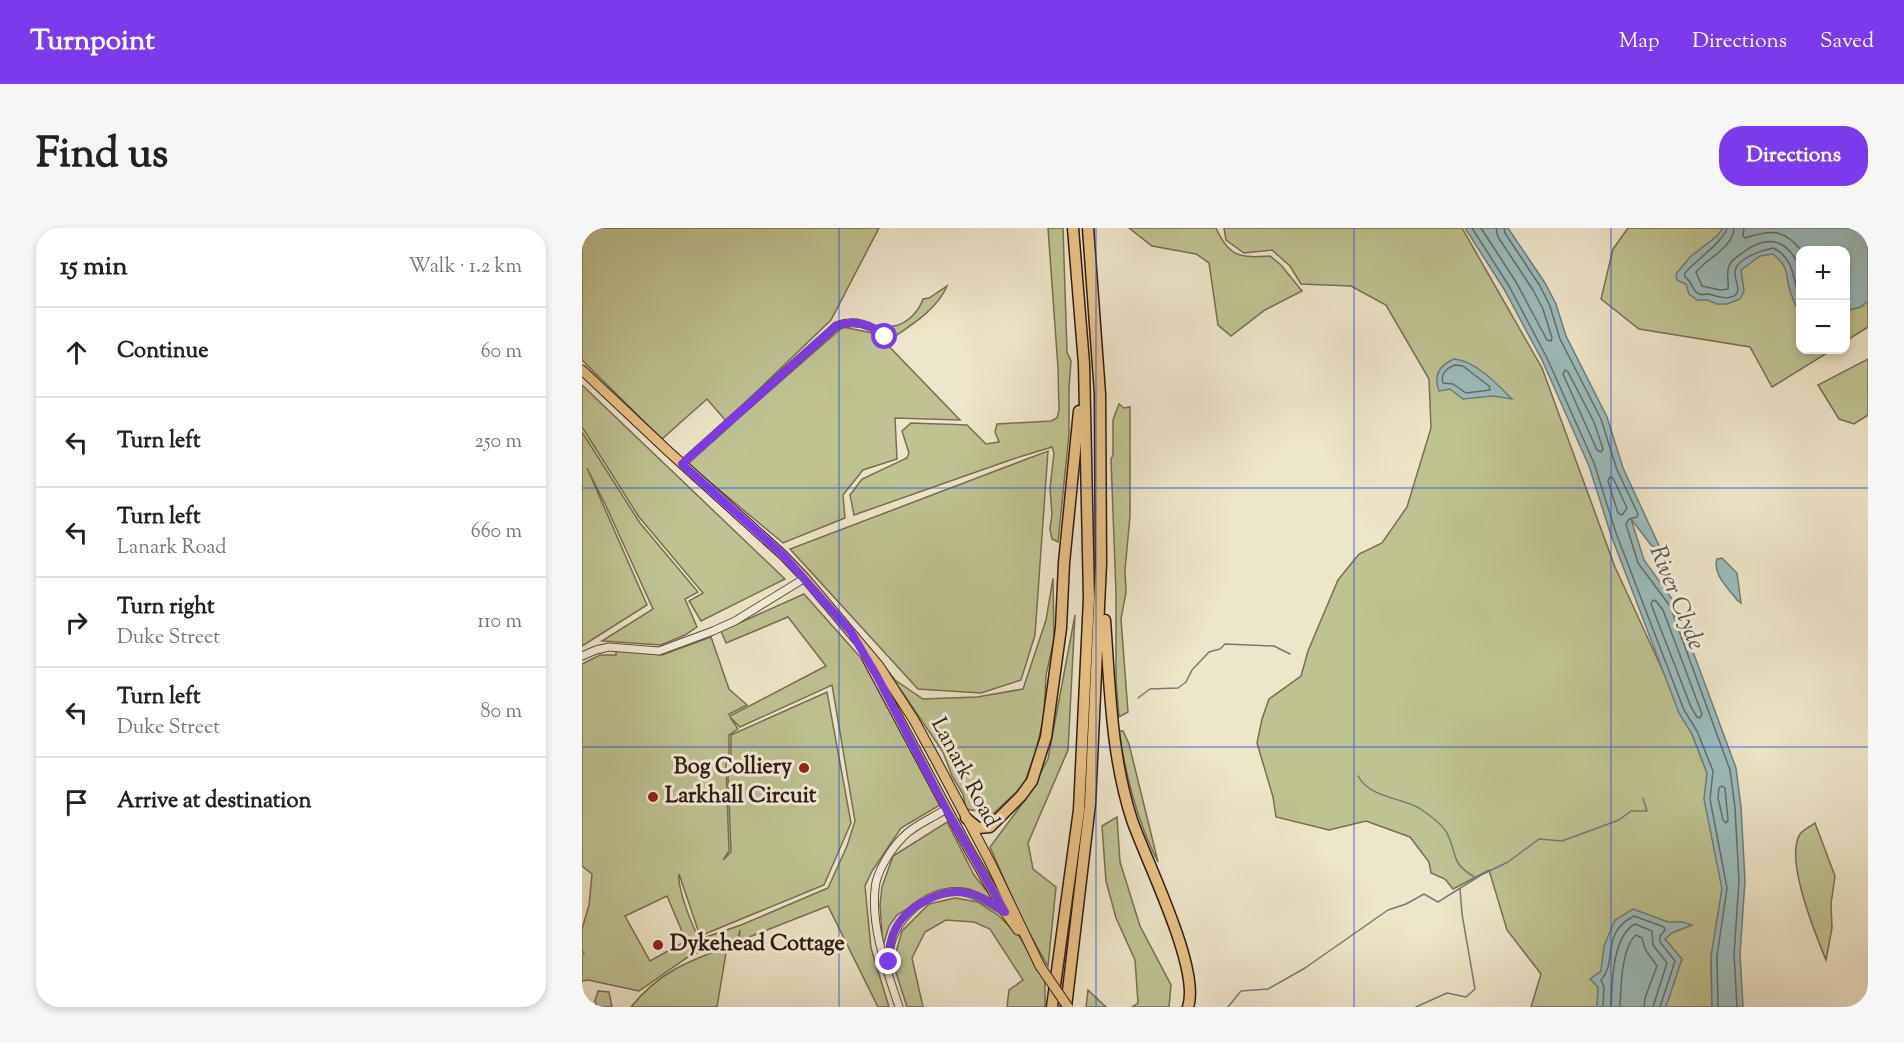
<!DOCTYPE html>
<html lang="en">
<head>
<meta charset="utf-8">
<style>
	:root { --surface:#fff; --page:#f6f6f6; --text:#202124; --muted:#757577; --line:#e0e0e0; --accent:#7c3aed }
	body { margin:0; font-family:"Sorts Mill Goudy",serif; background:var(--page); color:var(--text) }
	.controls { position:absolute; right:18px; top:18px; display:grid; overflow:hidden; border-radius:12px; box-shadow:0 3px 9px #0003 }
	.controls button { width:54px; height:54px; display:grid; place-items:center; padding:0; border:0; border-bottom:2px solid var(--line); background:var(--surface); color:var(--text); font:30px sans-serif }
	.stop { position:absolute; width:18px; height:18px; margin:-14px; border:4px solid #7c3aed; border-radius:50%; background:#fff }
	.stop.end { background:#7c3aed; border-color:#fff; box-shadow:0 2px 6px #0008 }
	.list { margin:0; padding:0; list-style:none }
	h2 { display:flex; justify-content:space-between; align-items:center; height:78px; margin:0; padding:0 24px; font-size:26px }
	h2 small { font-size:20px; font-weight:400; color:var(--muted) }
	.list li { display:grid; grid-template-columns:39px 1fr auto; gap:18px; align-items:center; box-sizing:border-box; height:90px; padding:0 24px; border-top:2px solid var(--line) }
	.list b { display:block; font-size:22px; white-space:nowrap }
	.list p { margin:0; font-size:20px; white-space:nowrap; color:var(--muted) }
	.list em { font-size:20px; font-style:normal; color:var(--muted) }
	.icon { flex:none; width:33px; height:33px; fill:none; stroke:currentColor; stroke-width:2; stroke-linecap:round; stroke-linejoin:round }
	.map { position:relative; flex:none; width:1286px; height:779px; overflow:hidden; border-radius:24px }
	header { display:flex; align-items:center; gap:36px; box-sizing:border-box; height:84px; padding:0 30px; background:var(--accent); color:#fff }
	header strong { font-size:28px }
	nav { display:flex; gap:33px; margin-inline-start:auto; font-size:21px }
	.intro { display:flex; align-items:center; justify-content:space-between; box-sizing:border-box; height:144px; padding:0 36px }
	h1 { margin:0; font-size:42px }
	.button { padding:15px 27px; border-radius:24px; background:var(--accent); color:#fff; font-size:21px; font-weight:700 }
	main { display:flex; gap:36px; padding:0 36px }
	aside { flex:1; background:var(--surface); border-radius:24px; box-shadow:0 3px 9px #0003 }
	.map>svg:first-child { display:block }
	.green { fill:#bfc392; stroke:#786e52; stroke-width:1.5; fill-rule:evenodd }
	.water { fill:#9cbdbf; stroke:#717c79; stroke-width:1.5 }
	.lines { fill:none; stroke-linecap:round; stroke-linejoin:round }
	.shore { stroke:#666c68; stroke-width:1.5 }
	.stream { stroke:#717c79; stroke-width:1.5 }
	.minor-casing { stroke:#604d3f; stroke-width:9 }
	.major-casing { stroke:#301a11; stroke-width:11 }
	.highway-casing { stroke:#301a11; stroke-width:13 }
	.minor { stroke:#f4efdd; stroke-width:7 }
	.major { stroke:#e7c385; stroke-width:9 }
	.highway { stroke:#e7c385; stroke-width:10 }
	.major-bridge-casing { stroke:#301a11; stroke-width:11; stroke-linecap:butt }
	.major-bridge { stroke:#e7c385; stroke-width:9 }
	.route { stroke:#7c3aed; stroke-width:8 }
	.grid { fill:none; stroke:#1d4ed8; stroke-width:1.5; stroke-opacity:0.55 }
	.poi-dot { fill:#8f2418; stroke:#f4efdd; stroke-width:2 }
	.labels { text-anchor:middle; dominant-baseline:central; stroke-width:6; stroke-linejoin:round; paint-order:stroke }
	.poi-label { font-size:22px; font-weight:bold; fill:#301a11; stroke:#f4efdd; text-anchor:start }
	.street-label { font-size:22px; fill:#301a11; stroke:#f4efdd }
	.water-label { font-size:24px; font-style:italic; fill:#56534e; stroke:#f4efdd }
</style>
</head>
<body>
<header>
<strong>Turnpoint</strong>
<nav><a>Map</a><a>Directions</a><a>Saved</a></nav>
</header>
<div class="intro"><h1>Find us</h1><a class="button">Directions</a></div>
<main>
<aside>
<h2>15 min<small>Walk · 1.2 km</small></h2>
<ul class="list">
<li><svg class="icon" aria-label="ahead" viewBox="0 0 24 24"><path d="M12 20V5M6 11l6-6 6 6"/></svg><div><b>Continue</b></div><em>60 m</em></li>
<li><svg class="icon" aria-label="left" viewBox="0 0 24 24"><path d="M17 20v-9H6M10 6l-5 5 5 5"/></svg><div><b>Turn left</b></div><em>250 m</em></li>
<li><svg class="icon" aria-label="left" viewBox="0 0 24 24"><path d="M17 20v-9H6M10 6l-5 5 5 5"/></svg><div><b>Turn left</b><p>Lanark Road</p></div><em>660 m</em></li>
<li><svg class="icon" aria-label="right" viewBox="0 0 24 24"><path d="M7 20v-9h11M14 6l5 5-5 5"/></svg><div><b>Turn right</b><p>Duke Street</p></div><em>110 m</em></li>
<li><svg class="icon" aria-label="left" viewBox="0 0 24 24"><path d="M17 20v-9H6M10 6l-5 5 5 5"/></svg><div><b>Turn left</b><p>Duke Street</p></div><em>80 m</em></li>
<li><svg class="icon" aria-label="arrive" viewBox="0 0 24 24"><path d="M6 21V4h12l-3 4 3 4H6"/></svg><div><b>Arrive at destination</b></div></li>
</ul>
</aside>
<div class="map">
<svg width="1286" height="779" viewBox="0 0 1286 779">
	<rect width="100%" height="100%" fill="#eee6ca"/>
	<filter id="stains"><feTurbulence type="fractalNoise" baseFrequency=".00333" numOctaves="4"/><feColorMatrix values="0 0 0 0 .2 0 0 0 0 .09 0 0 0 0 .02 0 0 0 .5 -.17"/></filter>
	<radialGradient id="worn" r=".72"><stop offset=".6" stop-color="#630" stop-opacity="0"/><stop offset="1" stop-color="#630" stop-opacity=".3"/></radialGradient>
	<g class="green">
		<polygon points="0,0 297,0 249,92 144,193 125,171 80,211 0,132"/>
		<polygon points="466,0 481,0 485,124 489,133 487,160 487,206 476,314 470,311 468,301 470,286 468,260 472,225 470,219 431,231 272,287 268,267 280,251 325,230 327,225 320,203 329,195 385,197 404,216 417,214 413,204 415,196 469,193 475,190 477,182 476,140"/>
		<path d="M547,0H634C647,29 658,30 688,28L699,37L720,63L683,82L649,108L636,97L627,35L614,26L570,18Z"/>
		<polygon points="642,0 880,0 960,140 1033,339 1110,506 1125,545 1140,661 1129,734 1130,779 949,779 959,746 925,702 907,642 871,661 863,651 849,645 847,634 828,609 784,593 747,602 694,589 691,569 675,515 680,491 687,471 719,448 726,423 756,352 777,326 800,315 825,279 849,200 847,151 804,77 769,58 719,56 708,38 690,22 662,25 644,12"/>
		<polygon points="1046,0 1286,0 1286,99 1264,113 1264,22 1218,22 1218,122 1250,122 1190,159 1168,119 1057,101 1019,71 1031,21"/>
		<path d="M365,58C356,80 331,96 312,109L303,104L296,97C301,97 307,99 312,98C325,96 337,83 341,71L347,70Z"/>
		<polygon points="261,99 295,106 378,192 313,190 315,231 281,242 261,267 263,290 201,315 105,235"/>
		<polygon points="1286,131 1286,187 1272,196 1257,191 1236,157"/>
		<polygon points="0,157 203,351 119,393 107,373 121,365 57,289 0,199"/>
		<polygon points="537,176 542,180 548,179 548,288 543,342 544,364 539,391 546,484 537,489 534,452 534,365 529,231 531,227 531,192"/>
		<polygon points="0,204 58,295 116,364 103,371 115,399 103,407 79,417 20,413 71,381 24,278 5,240 65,377 0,418"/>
		<polygon points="466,223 453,407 439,452 399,465 336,461 208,321"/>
		<polygon points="471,350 472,412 464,447 462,488 454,523 442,557 411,586 384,581 381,566 370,548 361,524 306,443 313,452 341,471 395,469 441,461 464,392"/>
		<path d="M222,366L295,448L309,473L358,577L319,600L290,643L283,658L289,720L307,779H296L246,678L157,713L158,702L156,711L109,727L57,763L6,752L0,753V727L2,725L0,723V701L7,677L10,646L0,638V436L18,427H34V422L80,427L129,409L147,461L165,477L147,486L148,488L244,438L206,389L144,415L139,403ZM250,457L273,593L265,618L246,660L159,697L118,711C110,699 95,659 97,646L118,708L242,657L269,595L245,464L149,507V527L146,548L149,624L141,632L147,623L144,537L147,525V507L156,501L148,489L158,499ZM85,668L104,713L68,733L43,688Z"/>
		<polygon points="493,387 486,522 446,615 451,641 474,659 466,738 441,694 408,619 443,572 466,531"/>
		<path d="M537,503H541L547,516L576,634C555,593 544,549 537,503Z"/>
		<polygon points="535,589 538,634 558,698 589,757 587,779 550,779 556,775 553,732 534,690 524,653 520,598"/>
		<polygon points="365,594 392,647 415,676 383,662 346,668 315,687 307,698 301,718 298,677 300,659 311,628"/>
		<path d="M1233,595L1253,648L1249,676L1250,700L1244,732C1234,707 1202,631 1218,606C1221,602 1229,598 1233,595Z"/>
		<polygon points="373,670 396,674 416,687 437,708 463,751 463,779 425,779 427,762 441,752 408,701 392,694 364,692 343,704 330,730 341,779 325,779 311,735 320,703 347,676"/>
		<path d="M145,719L135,779H49C76,745 106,733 145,719Z"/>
		<polygon points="506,762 524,779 504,779"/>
		<polygon points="16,763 27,764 30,779 15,779 13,773"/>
	</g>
	<g class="water">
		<polygon points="883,0 926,0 963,55 974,76 984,108 1025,189 1041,240 1080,324 1069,317 1049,291 1062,332 1093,375 1154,540 1159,579 1163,653 1158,726 1161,779 1130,779 1129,728 1140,661 1122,571 1125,545 1110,506 1097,485 1029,307 1007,238 960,132 922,61"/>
		<path d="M1141,0H1286V73L1279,79L1264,83V22H1218V86C1214,78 1209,68 1207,59C1203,42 1207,40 1191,26L1178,28L1159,42L1162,63L1158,71L1145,76H1135L1126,72H1115L1107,66L1104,56L1095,52L1094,46L1108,29L1135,8Z"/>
		<path d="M872,131C894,133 915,156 930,171L911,168L881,171L868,161L857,163C851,147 858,137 872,131Z"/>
		<path d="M1140,330L1155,345L1159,375L1155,372C1147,361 1130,346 1135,331Z"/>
		<polygon points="1051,681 1086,694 1101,694 1110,697 1090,705 1083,711 1100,731 1086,773 1083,779 1015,779 1016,759 1008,751 1019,743 1022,718 1033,692"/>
	</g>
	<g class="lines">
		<g class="shore">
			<polyline points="890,0 927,58 965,130 1012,235 1034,305 1102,482 1115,503 1131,543 1128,571 1145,660 1135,728 1136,779"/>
			<polyline points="899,0 934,54 965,112 969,113 970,110 961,81 951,62 916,9 914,0"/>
			<polyline points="922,0 923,5 958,58 968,78 978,111 1019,191 1035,242 1056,286 1055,289 1047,291 1044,296 1056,335 1088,378 1148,542 1153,580 1157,653 1152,726 1155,779"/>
			<path d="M1145,0C1143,12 1112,34 1103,45V49C1110,53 1110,63 1117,66C1120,67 1124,66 1127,66C1133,68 1154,75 1156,62C1156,56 1152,49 1153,43C1155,30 1181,22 1191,20C1213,30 1211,53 1218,72"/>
			<path d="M1152,0C1151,20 1125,30 1114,44L1120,58L1138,62L1146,61C1147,54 1144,45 1147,38C1149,32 1155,29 1160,25C1185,6 1205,10 1218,40"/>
			<path d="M1162,0L1161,8L1163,10C1188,2 1201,0 1219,22"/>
			<path d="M873,137L881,138L907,158L908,162L884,165L871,156L861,155C858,146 865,140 873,137Z"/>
			<polygon points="983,142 986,144 1012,194 1021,221 1019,224 1015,222 981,146"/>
			<polygon points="1028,249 1031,250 1045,280 1040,287 1036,285 1026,253"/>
			<polygon points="1071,372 1074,373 1081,382 1120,486 1118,490 1115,489 1109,479 1069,376"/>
			<polygon points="1140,558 1143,560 1146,592 1144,595 1141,592 1136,570 1137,560"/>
			<path d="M1021,779L1022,759L1019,752C1036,734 1018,705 1052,688L1082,699L1083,702L1078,708V714L1093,733L1078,779"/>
			<path d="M1029,779C1030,757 1030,708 1053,696L1070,703L1071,717L1085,735L1071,779"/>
			<path d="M1038,779C1039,760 1039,720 1054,707L1060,710L1063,721L1075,738L1063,770L1062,779"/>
		</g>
		<g class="stream">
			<polyline points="556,470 568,461 596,460 604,454 610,442 627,424 638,421 643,416 692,418 708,426"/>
			<path d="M776,548C788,570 818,569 837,580C846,586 860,596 865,605C877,629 867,634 894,650"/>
			<polyline points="646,779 659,763 686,761 723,740 806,682 824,676 842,666 856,674 899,647 926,634 957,611 980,613 1037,592 1049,583 1065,583 1061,570"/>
			<polyline points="834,779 865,765 884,769 893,761 880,686 878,661"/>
		</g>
		<defs>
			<g id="minor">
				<path d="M100,236L254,98C272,91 289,96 303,109"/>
				<polyline points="0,428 14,422 27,419 77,423 131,403 153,393 223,350"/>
				<path d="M309,741C298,701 342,658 382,664C396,667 409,675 421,683"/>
				<path d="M317,779C305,742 289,701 293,661C294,644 309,621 321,609C332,597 351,590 364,581"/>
			</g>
			<g id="major">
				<polyline points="0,142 86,223 201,327 223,350 297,438 332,492 356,536 408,634 458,738"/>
				<polyline points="285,431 386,620 423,684 436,702"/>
			</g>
			<g id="highway">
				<path d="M523,392C528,459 529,528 550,592C564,633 619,741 606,779"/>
				<polyline points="384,590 396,600 408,599 439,568 450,553 464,509 479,400 482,335 497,183"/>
				<polyline points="470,779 497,582 507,370 502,136 491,0"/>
				<polyline points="484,779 508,576 519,335 518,166 506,0"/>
			</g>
		</defs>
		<use href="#minor" class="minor-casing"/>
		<use href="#major" class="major-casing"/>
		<use href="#highway" class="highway-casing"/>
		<use href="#minor" class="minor"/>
		<use href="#major" class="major"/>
		<use href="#highway" class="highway"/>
		<defs>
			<polyline id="major-bridge" points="458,738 486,779"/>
		</defs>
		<use href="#major-bridge" class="major-bridge-casing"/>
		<use href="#major-bridge" class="major-bridge"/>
	</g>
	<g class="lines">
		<path class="route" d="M303,109C289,96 272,91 254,98L100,236L201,327L269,404L295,448L364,581L423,684C410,676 396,665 380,664C353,662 317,683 310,710C308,717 308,726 307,734"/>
	</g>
	<path class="grid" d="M257,0V779M514,0V779M772,0V779M1029,0V779M0,260H1286M0,519H1286"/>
	<g class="poi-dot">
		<circle cx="222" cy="540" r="6"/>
		<circle cx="71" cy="569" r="6"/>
		<circle cx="76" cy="717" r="6"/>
	</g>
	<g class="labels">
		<g class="poi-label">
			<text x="210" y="540" text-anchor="end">Bog Colliery</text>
			<text x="83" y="569">Larkhall Circuit</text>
			<text x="88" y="717">Dykehead Cottage</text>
		</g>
		<g class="street-label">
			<text transform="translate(382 545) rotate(62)">Lanark Road</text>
		</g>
		<g class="water-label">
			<text transform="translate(1094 370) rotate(68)">River Clyde</text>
		</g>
	</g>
	<rect width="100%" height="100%" filter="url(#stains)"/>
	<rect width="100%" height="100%" fill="url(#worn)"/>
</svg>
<div class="controls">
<button>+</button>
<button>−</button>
</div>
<div class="stop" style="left:303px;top:109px"></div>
<div class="stop end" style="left:307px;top:734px"></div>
</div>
</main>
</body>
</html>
